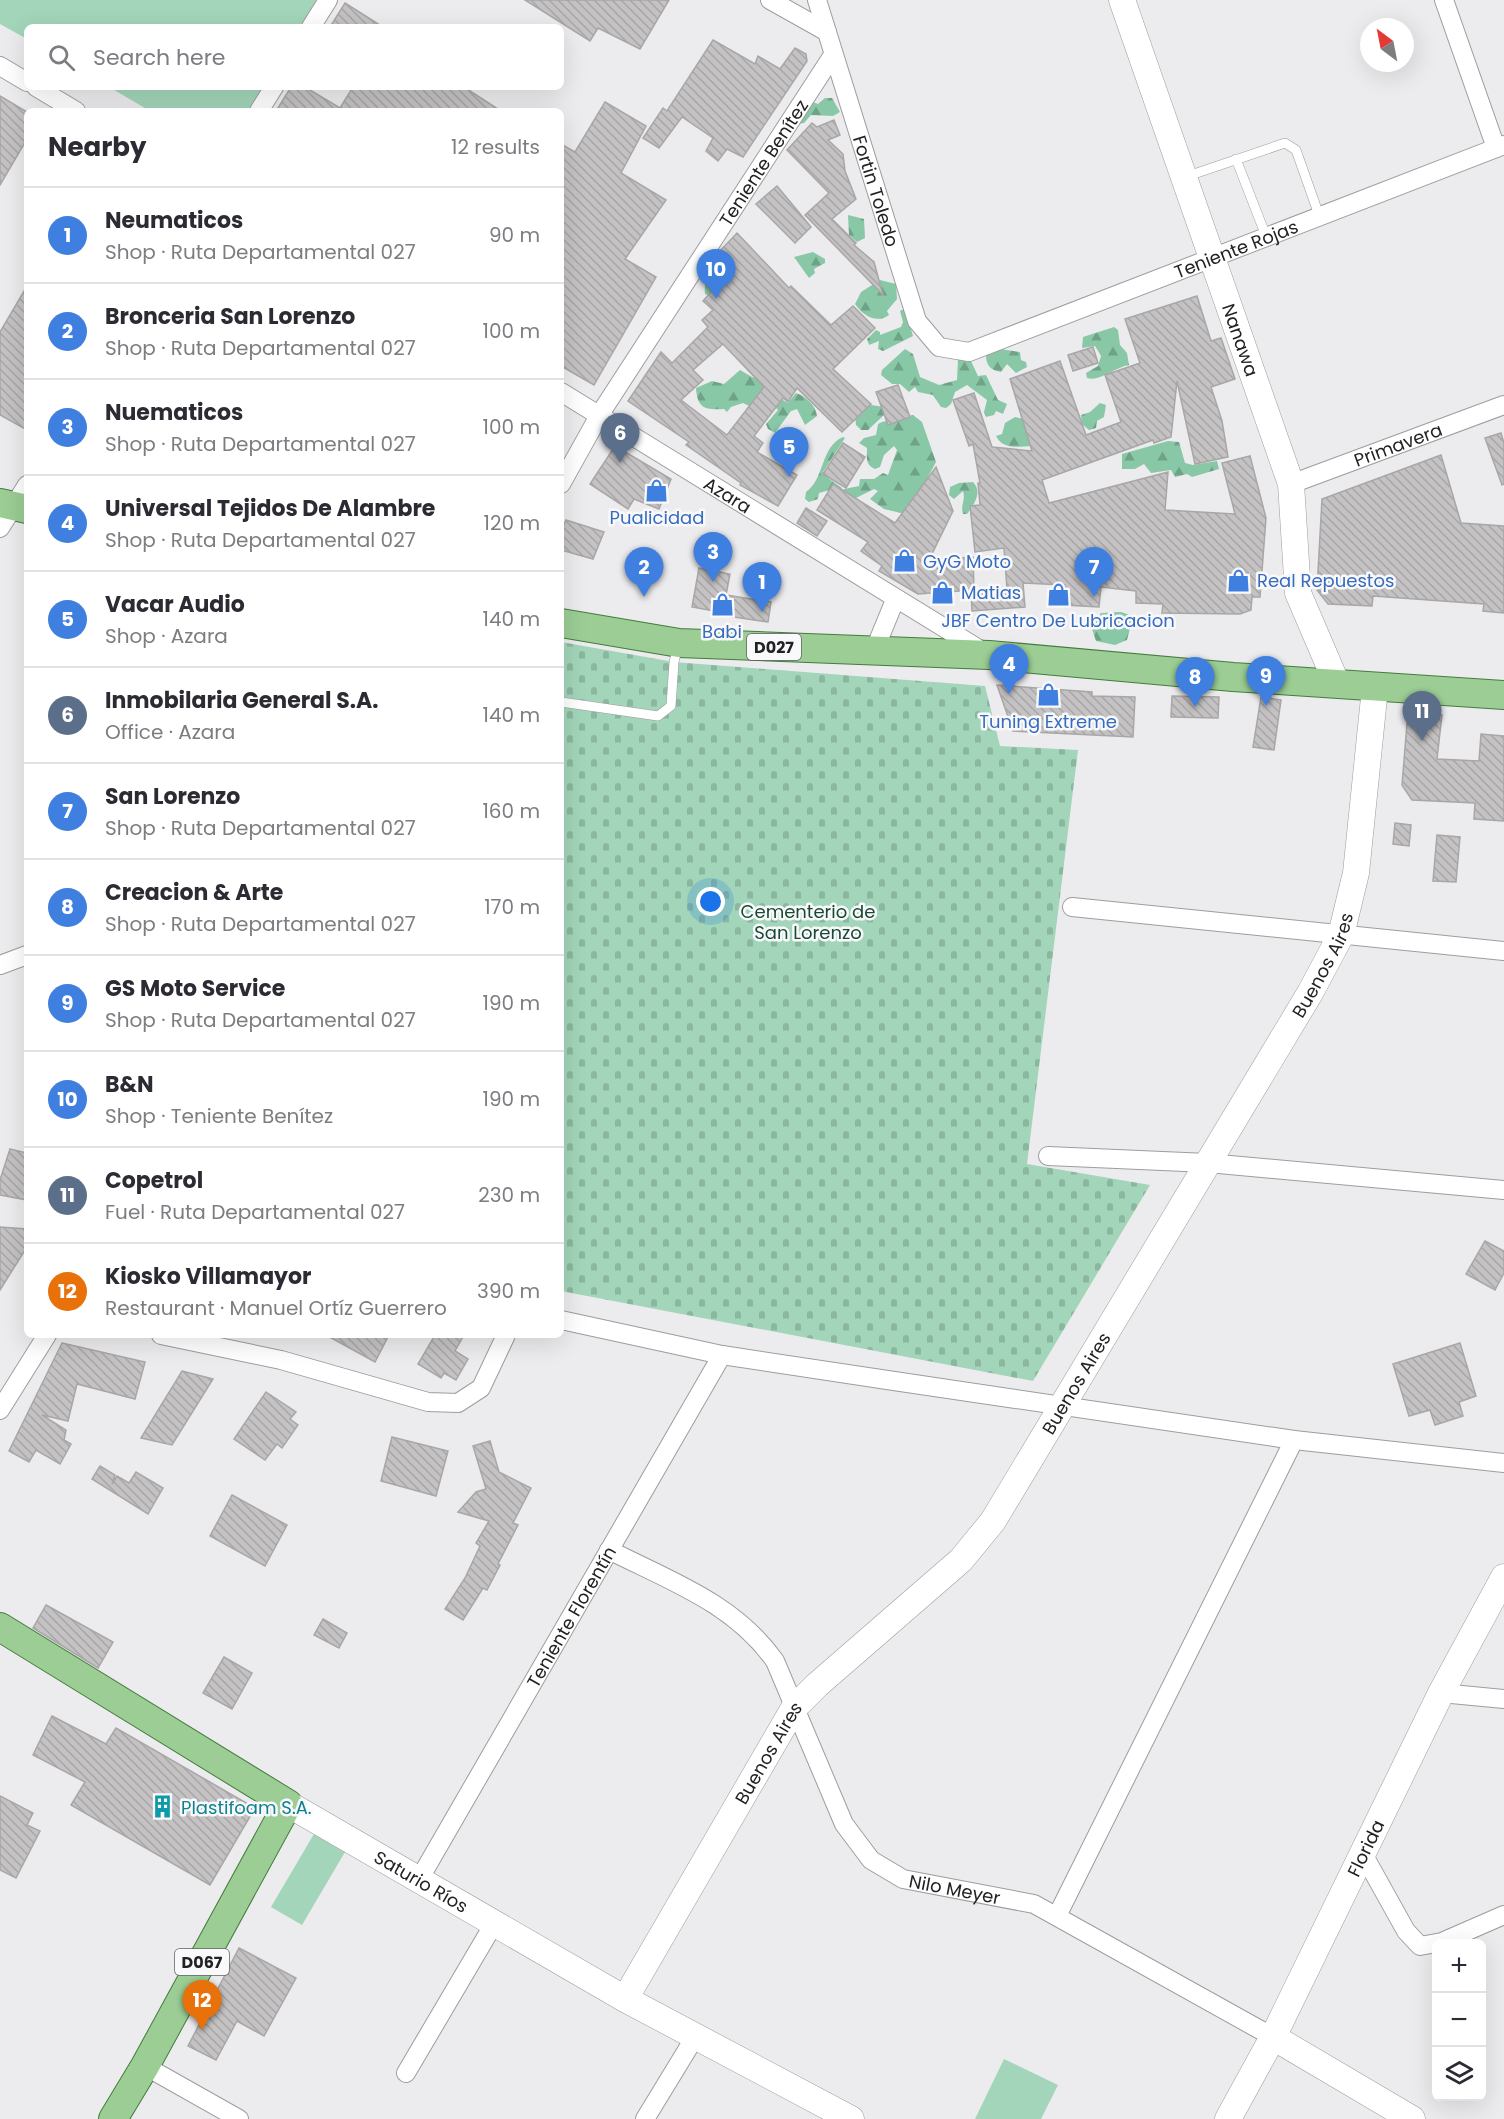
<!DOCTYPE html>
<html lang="en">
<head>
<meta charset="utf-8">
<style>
	:root { --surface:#fff; --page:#f2f2f3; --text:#2b2b33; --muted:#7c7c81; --line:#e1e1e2; --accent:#8c4d12 }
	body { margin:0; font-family:Poppins,sans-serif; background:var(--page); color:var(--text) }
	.controls { position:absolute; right:18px; bottom:18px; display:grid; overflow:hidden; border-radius:9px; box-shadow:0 6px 24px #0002 }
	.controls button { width:54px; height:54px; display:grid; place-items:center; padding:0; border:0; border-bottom:2px solid var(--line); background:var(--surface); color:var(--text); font:30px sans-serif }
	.compass { position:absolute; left:1360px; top:18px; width:54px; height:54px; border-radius:50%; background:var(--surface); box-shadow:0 6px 24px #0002; rotate:328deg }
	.you { position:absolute; left:711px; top:902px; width:21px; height:21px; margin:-15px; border:4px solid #fff; border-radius:50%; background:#1a73e8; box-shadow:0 0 0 9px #1a73e833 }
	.badge { display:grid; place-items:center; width:39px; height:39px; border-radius:50%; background:var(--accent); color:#fff; font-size:20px; font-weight:700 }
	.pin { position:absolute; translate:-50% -50px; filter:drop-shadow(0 2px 3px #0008) }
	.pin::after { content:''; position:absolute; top:32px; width:21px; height:18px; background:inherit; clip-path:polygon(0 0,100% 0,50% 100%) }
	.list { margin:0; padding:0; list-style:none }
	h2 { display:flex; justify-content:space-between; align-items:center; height:78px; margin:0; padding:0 24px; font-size:26px }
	h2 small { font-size:20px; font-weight:400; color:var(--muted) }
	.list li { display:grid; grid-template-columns:39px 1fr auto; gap:18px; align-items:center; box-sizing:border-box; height:96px; padding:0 24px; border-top:2px solid var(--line) }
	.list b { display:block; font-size:22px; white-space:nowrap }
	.list p { margin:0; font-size:20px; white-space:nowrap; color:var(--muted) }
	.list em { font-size:20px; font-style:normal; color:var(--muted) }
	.icon { flex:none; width:33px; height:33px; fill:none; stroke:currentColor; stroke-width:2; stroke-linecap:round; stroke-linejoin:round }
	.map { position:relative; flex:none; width:1504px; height:2119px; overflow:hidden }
	.search { position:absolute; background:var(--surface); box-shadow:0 6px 24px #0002; left:24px; top:24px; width:540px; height:66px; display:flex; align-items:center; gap:15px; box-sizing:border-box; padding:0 21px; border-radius:9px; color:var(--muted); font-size:22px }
	.panel { position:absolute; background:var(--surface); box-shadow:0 6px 24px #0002; left:24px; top:108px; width:540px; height:1230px; border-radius:9px }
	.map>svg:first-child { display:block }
	.grass { fill:#a2d5b9 }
	.forest { fill:url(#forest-firs) }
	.cemetery { fill:url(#cemetery-stones) }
	.building { fill:url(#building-back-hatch); stroke:#a8a6a7; stroke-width:1.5; fill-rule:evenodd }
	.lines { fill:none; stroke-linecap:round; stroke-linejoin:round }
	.lane-casing { stroke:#9d9d9f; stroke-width:10 }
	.street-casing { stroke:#9d9d9f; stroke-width:20 }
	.secondary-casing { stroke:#9d9d9f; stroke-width:27 }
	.primary-casing { stroke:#457b3e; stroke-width:30 }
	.lane { stroke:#fff; stroke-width:9 }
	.street { stroke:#fff; stroke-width:18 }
	.secondary { stroke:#fff; stroke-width:26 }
	.primary { stroke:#9bcd94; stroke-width:28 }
	.labels { text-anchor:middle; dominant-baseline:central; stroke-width:5; stroke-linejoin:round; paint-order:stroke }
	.shield { fill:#f9f9fb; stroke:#626263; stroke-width:1.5 }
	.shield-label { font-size:16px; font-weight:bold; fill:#222 }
	.street-label { font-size:18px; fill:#222; stroke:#f9f9fb }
	.shop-label { font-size:18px; fill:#366cbe; stroke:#f9f9fb }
	.park-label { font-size:18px; fill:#184a33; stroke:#f9f9fb }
	.culture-label { font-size:18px; fill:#0d838f; stroke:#f9f9fb; text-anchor:start }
</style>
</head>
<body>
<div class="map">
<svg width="1504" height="2119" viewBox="0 0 1504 2119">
	<defs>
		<pattern id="forest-firs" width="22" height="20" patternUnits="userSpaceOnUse" patternTransform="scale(1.5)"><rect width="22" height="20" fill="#88c8a6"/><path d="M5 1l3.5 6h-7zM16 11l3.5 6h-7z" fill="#6fa287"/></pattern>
		<pattern id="cemetery-stones" width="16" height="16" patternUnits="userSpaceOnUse" patternTransform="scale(1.5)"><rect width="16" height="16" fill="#a2d5b9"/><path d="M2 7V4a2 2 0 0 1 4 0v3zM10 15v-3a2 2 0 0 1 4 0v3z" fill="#8bb79f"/></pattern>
		<pattern id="building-back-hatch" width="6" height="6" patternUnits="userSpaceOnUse" patternTransform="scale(1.5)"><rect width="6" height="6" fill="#c4c2c3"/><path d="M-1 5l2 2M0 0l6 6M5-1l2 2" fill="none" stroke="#a8a6a7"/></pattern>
	</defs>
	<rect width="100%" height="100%" fill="#ececee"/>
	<g class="grass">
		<polygon points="0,0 319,0 302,27 27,27 27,39 0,24"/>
		<polygon points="109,87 265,87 250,111 150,111"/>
		<polygon points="314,1834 345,1852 302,1925 271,1907"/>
		<polygon points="1004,2059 1058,2085 1041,2119 975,2119"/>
	</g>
	<g class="forest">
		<polygon points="825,98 832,98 840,112 833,116 811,115 804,123 789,125 810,101 818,104"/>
		<polygon points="848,215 864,219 865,238 857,242 849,235"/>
		<polygon points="813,252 825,259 825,263 814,269 815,273 809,278 794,257"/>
		<path d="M715,267L725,270L729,276L711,296L705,294C704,282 706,275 715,267Z"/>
		<path d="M880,280L896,284L897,299L887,311L889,315C877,324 863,316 855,304L861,292Z"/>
		<polygon points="905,309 913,336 883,351 878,349 879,341 869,345 867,339 876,330 880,332 880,335 901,327 903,322 900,311"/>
		<path d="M1114,327L1118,330L1120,345L1127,353L1129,365C1115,367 1100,382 1087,378L1086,373L1098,366L1101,356L1095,346L1082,348L1083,337Z"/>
		<path d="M994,348L1020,352L1021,360L1026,362L1027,367L1016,373L1007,364L1001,372C990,370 986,365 986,355Z"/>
		<polygon points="905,349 913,354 920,377 939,385 957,380 958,359 970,359 978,376 986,375 998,400 1007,404 1003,414 996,411 994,415 986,417 984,412 987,400 967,385 955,392 951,404 946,408 941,407 933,395 918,392 915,387 909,392 900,384 892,384 881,375 882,370"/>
		<path d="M740,370L752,377L769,381L751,407L743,403L731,407L727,412L724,409C706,410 697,409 696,388L712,381L724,384Z"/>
		<path d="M796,393C806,396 816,406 817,416L805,425L797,409L791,411L775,433L768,429L766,424L778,410L770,402L776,396L788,403Z"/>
		<polygon points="1100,403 1106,405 1104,417 1097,421 1096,428 1089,430 1082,424 1081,415 1090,412"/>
		<polygon points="865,404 884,407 884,415 868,430 861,430 856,425 855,416"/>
		<path d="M913,415L922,422L936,462C932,470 909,512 905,514L884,509L870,499L878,491L874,489L852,500L839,502L844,489L859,486L860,479H874L883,473L888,475L897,450L894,446L884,455L880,467L875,469C865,465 867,458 867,448L859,443L864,438L876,435L878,424L882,422Z"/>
		<path d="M1015,417L1029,420L1038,447C1026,444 1004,453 996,436L1002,434L1005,423Z"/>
		<path d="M843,437L845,438L823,472L828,478L842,488L841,490L837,488L819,493L818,499L809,502L805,499L806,492C825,479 820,447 843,437Z"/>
		<polygon points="1168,441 1179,442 1185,463 1193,465 1217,461 1219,469 1192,477 1187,474 1175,477 1171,470 1151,473 1144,464 1135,469 1122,469 1122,454"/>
		<path d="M973,482C983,492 974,505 967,514H963C960,505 966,500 963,491L954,499L949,495L950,487L959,483Z"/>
		<polygon points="1121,612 1133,616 1127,640 1115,645 1096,641 1092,629 1101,613"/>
	</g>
	<polygon class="cemetery" points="561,642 674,662 985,686 1000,746 1078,750 1027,1164 1150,1185 1033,1381 561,1291"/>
	<g class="building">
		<polygon points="525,0 669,0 640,49 598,28 590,41"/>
		<polygon points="345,3 383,27 330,27"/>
		<polygon points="713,40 755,64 758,56 780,69 795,48 806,54 807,61 743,157 727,149 718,161 706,151 713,138 682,117 659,148 643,138 663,108 667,111"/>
		<polygon points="291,87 305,87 340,108 353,87 464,87 501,111 276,111"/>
		<polygon points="0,96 27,112 27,139 0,185"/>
		<polygon points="605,102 646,126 621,173 666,200 625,259 656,277 594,385 561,366 561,144 575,152"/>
		<polygon points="834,120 840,135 828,140 843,154 845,171 856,199 832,219 856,243 854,245 874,262 883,295 805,215 829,193 787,150 812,123 817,127"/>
		<polygon points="777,186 811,227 795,243 756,204"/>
		<path d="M737,233L789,288L791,286L831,325L853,306L875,328L833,369L871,404L842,432L797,388L788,402L783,398L754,436L763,443L757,452L797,475L778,506L740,485L741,483L686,445L689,442L628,401L661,352L672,363L708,327L702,320L713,310L703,301L732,269L717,254ZM723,344L764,387L727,435L681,400L703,380L693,370Z"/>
		<polygon points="27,286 27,430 0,415 0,332"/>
		<polygon points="1197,296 1211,341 1221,338 1235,379 1211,387 1222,421 1228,457 1195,464 1177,381 1171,437 1154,443 1153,440 1042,480 1049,503 1168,472 1165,510 1235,514 1222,463 1250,456 1266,518 1260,597 1252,597 1251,610 1240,614 1162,613 1163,604 1136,603 1136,591 1101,587 1099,607 1064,605 1065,585 1023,583 1025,607 972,611 971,592 1007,589 1004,548 975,552 970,506 980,505 978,483 980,483 973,444 969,446 953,400 974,393 992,447 1032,451 1010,379 1060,361 1086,435 1121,422 1105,375 1140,363 1125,319"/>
		<polygon points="1093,347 1098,363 1073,371 1068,355"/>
		<polygon points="898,385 910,417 888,425 876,392"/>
		<polygon points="1501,433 1504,443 1504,484 1502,485 1485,438"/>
		<polygon points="843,443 865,457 846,488 823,474"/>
		<polygon points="615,446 671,479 659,509 634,499 628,509 590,484"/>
		<polygon points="1441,455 1461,523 1504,526 1504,613 1483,611 1484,604 1373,596 1372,606 1328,604 1317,590 1322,499"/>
		<polygon points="936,467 953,511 929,560 973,557 974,590 918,594 879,571 882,566 861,551 868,542 817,510 833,484 895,523"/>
		<polygon points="806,508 827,521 817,536 797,523"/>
		<polygon points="566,520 604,532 593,559 561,550 561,531"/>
		<polygon points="699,568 730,574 726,595 771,602 768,622 713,614 714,611 692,607"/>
		<polygon points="997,685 1092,692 1092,696 1135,697 1133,737 1013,731"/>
		<polygon points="1172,696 1219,697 1218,718 1171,717"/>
		<polygon points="1261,697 1281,700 1274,750 1253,747"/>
		<polygon points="1422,713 1442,715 1437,759 1479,761 1481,734 1504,736 1504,821 1474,819 1475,803 1412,800 1402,785 1407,723"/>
		<polygon points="1395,823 1411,825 1409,846 1393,844"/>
		<polygon points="1437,835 1460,837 1456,882 1433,881"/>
		<polygon points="10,1149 27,1153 27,1200 0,1195 0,1180"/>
		<polygon points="0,1227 27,1229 27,1247 0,1290"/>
		<polygon points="1485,1241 1504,1251 1504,1273 1495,1290 1466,1274"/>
		<polygon points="326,1335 389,1335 375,1362"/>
		<polygon points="435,1335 464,1335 455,1351 468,1359 456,1380 444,1373 441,1378 418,1364"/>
		<polygon points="62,1343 145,1362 135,1399 77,1384 68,1421 42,1415 66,1430 64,1440 71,1444 60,1464 36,1450 29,1462 9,1451"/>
		<polygon points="1460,1343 1476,1396 1459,1402 1463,1416 1435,1425 1430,1410 1409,1416 1393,1364"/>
		<polygon points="182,1371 213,1379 172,1445 141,1438"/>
		<polygon points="266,1392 296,1412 290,1419 298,1425 282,1448 277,1444 265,1460 234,1439"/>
		<polygon points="392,1437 448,1451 436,1496 381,1481"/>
		<polygon points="490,1441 499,1472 531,1488 513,1523 518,1525 498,1564 500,1565 487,1590 483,1588 463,1620 445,1609 465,1578 480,1546 476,1543 489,1521 458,1512 476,1492 486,1489 473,1446"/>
		<polygon points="100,1466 115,1475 112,1484 117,1476 129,1483 136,1472 163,1488 148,1514 92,1479"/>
		<polygon points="232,1495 287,1525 265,1566 210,1536"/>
		<polygon points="46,1605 113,1642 98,1668 33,1628"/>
		<polygon points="323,1619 347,1633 339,1648 314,1635"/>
		<polygon points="224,1657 252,1673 232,1709 203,1693"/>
		<polygon points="52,1716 106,1744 116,1728 255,1808 210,1885 71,1805 85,1782 33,1755"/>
		<polygon points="0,1796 33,1813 27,1825 40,1831 16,1878 0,1870"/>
		<polygon points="239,1948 296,1978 264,2036 237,2021 216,2060 188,2046"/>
	</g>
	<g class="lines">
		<defs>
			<g id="lane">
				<polyline points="1236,159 1266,236"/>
				<polyline points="1185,177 1285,143 1296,150 1319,215"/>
				<polyline points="561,702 658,716 671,706 674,662 678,646"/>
			</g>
			<g id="street">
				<polyline points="770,0 827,32"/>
				<path id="s1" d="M817,0L917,321L939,347L969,352L1504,145"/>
				<polyline points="1444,0 1496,148"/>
				<polyline points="311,27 328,0"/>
				<polyline points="0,66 27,82"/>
				<polyline points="36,87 76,111"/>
				<polyline points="259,111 274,87"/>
				<path id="s2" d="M561,392L982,651"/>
				<path id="s3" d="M561,484L600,414L833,55"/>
				<path id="s4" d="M1291,484L1504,405"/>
				<polyline points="0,528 27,485"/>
				<polyline points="874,651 895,600"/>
				<polyline points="1072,907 1504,951"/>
				<polyline points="0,965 27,955"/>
				<polyline points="1048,1156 1208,1163 1504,1190"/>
				<polyline points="561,1320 722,1355 894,1381 1294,1440 1504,1463"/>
				<polyline points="161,1335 281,1360 428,1402 458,1403 481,1388 506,1335"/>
				<polyline points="0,1410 47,1335"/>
				<path id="s5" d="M609,1550C670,1581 734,1603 775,1661L844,1824L871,1860L903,1879L1034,1904L1273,2037"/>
				<polyline points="1441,1693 1504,1699"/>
				<polyline points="1362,1852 1406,1931 1420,1946 1442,1942 1504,1915"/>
				<path id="s6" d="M420,1878L722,1355"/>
				<polyline points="1057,1916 1294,1440"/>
				<polyline points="145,2066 239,2119"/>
				<polyline points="406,2073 495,1922"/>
				<polyline points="645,2119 695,2037"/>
			</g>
			<g id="secondary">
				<path id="s7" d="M1122,0L1291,484L1298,593L1337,684"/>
				<path id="s8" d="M288,1804L625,1999L851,2119"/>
				<path id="s9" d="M625,1999L794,1708L817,1685L961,1560L993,1521L1310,993L1341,935L1356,873L1375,688"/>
				<polyline points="1273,2037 1412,2119"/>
				<path id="s10" d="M1228,2119L1273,2037L1441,1693L1504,1577"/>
			</g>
			<g id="primary">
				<polyline points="0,503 27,509"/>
				<polyline points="561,623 679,643 989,655 1233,677 1504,695"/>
				<polyline points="0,1627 288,1804 145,2066 113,2119"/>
			</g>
		</defs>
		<use href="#lane" class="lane-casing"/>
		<use href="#street" class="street-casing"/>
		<use href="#secondary" class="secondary-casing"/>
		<use href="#primary" class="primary-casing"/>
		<use href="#lane" class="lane"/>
		<use href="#street" class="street"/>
		<use href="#secondary" class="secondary"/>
		<use href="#primary" class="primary"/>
	</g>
	<defs>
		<symbol id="shop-bare" viewBox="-9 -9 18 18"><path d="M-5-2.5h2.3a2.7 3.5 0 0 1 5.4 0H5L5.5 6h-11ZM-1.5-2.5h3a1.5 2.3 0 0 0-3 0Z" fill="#3f7fe0" stroke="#f9f9fb" stroke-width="2.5" paint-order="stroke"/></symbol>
		<symbol id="building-bare" viewBox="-9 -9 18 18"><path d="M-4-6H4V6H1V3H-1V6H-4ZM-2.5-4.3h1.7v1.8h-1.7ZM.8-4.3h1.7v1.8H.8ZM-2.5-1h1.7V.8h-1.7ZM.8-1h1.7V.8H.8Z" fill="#0f9aa8" stroke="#f9f9fb" stroke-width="2.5" paint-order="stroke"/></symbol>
	</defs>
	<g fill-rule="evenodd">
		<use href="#shop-bare" x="640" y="474" width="33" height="33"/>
		<use href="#shop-bare" x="888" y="544" width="33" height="33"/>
		<use href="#shop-bare" x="1222" y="564" width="33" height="33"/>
		<use href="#shop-bare" x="926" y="576" width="33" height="33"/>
		<use href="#shop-bare" x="1042" y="578" width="33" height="33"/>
		<use href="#shop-bare" x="706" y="588" width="33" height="33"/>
		<use href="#shop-bare" x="1032" y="678" width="33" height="33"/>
		<use href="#building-bare" x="146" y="1790" width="33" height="33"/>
	</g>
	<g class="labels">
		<g class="shield">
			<rect x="747" y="634" width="54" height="26" rx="4.5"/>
			<rect x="175" y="1949" width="54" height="26" rx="4.5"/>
		</g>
		<g class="shield-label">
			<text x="774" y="647">D027</text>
			<text x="202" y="1962">D067</text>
		</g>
		<g class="street-label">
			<text stroke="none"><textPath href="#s3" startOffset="380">Teniente Benítez</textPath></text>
			<text stroke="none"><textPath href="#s1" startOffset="200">Fortin Toledo</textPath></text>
			<text stroke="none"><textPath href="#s1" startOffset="687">Teniente Rojas</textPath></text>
			<text stroke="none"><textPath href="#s7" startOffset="360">Nanawa</textPath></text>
			<text stroke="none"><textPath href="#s4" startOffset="114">Primavera</textPath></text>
			<text stroke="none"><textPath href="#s2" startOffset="196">Azara</textPath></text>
			<text stroke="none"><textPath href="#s9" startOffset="1257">Buenos Aires</textPath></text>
			<text stroke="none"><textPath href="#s9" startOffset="771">Buenos Aires</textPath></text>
			<text stroke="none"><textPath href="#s6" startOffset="302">Teniente Florentín</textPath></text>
			<text stroke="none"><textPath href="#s9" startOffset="285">Buenos Aires</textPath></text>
			<text stroke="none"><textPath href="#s10" startOffset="304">Florida</textPath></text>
			<text stroke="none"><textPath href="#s8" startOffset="154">Saturio Ríos</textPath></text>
			<text stroke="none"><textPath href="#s5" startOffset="514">Nilo Meyer</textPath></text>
		</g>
		<g class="shop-label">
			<text x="657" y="517">Pualicidad</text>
			<text x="923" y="561" text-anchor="start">GyG Moto</text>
			<text x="1257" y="580" text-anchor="start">Real Repuestos</text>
			<text x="961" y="592" text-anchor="start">Matias</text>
			<text x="1058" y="620">JBF Centro De Lubricacion</text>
			<text x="722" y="631">Babi</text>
			<text x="1048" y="721">Tuning Extreme</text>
		</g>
		<g class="park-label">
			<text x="808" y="911">Cementerio de<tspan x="808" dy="21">San Lorenzo</tspan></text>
		</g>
		<g class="culture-label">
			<text x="181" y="1807">Plastifoam S.A.</text>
		</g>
	</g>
</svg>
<div class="controls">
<button>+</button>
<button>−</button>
<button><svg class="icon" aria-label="layers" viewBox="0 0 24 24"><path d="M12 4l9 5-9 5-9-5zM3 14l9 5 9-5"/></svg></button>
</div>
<svg class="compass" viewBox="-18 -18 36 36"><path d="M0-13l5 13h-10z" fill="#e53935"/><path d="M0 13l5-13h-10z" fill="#7c7c81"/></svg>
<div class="you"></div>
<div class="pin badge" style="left:762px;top:612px;background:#3f7fe0">1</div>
<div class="pin badge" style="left:644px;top:597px;background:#3f7fe0">2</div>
<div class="pin badge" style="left:713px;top:582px;background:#3f7fe0">3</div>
<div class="pin badge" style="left:1009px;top:694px;background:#3f7fe0">4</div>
<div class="pin badge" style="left:789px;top:477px;background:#3f7fe0">5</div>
<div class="pin badge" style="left:620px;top:463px;background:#5c6f8a">6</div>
<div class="pin badge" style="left:1094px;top:597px;background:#3f7fe0">7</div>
<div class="pin badge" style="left:1195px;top:707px;background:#3f7fe0">8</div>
<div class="pin badge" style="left:1266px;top:706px;background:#3f7fe0">9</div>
<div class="pin badge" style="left:716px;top:299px;background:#3f7fe0">10</div>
<div class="pin badge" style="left:1422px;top:741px;background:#5c6f8a">11</div>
<div class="pin badge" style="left:202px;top:2030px;background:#e8710a">12</div>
<div class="search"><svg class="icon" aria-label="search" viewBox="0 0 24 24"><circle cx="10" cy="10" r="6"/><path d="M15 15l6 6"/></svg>Search here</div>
<section class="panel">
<h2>Nearby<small>12 results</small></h2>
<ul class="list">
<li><span class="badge" style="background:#3f7fe0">1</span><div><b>Neumaticos</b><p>Shop · Ruta Departamental 027</p></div><em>90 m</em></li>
<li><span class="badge" style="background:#3f7fe0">2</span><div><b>Bronceria San Lorenzo</b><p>Shop · Ruta Departamental 027</p></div><em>100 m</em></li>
<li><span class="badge" style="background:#3f7fe0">3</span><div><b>Nuematicos</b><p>Shop · Ruta Departamental 027</p></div><em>100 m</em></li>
<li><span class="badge" style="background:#3f7fe0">4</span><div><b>Universal Tejidos De Alambre</b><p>Shop · Ruta Departamental 027</p></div><em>120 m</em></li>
<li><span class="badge" style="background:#3f7fe0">5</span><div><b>Vacar Audio</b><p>Shop · Azara</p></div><em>140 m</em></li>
<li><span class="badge" style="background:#5c6f8a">6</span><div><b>Inmobilaria General S.A.</b><p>Office · Azara</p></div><em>140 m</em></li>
<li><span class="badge" style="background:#3f7fe0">7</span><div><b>San Lorenzo</b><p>Shop · Ruta Departamental 027</p></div><em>160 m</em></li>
<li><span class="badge" style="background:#3f7fe0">8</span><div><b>Creacion &amp; Arte</b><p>Shop · Ruta Departamental 027</p></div><em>170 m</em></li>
<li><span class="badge" style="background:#3f7fe0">9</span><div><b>GS Moto Service</b><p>Shop · Ruta Departamental 027</p></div><em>190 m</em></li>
<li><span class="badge" style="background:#3f7fe0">10</span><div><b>B&amp;N</b><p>Shop · Teniente Benítez</p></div><em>190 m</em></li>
<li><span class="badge" style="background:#5c6f8a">11</span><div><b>Copetrol</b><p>Fuel · Ruta Departamental 027</p></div><em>230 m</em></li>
<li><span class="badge" style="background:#e8710a">12</span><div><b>Kiosko Villamayor</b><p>Restaurant · Manuel Ortíz Guerrero</p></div><em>390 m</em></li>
</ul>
</section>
</div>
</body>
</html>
